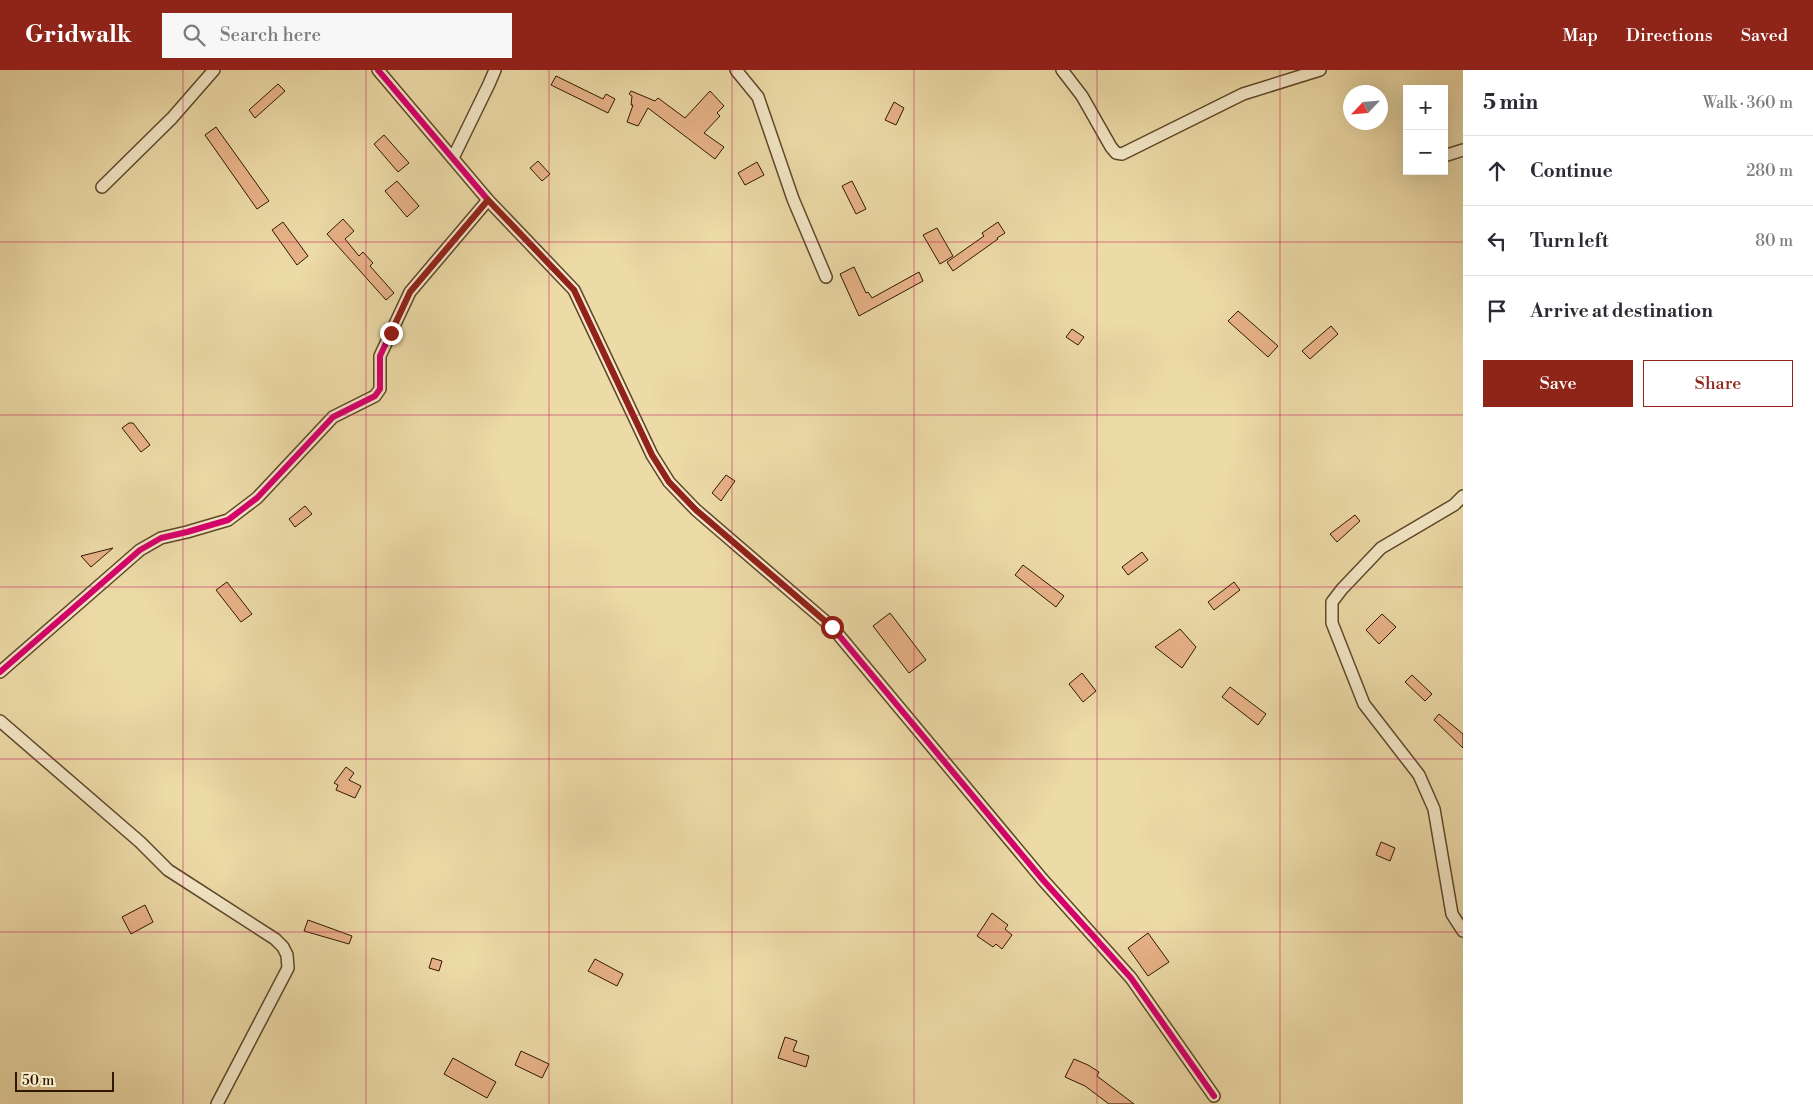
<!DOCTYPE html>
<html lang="en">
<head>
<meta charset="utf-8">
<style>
	:root { --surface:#fff; --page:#f7f7f7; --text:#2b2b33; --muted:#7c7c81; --line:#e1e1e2; --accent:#8f2418 }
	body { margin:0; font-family:"Libre Bodoni",serif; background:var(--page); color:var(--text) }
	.controls { position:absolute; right:15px; top:15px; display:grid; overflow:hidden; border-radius:0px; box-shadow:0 5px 20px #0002 }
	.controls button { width:45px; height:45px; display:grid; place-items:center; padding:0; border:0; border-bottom:1px solid var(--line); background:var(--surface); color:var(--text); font:25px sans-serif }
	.compass { position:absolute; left:1343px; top:15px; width:45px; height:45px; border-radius:50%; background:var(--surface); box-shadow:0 5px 20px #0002; rotate:244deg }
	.scale { position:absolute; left:15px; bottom:12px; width:99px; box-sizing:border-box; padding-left:5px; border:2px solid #2e1800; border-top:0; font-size:14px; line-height:18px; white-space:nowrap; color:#2e1800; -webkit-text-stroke:4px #f3e7c6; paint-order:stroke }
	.stop { position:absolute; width:15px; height:15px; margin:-11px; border:4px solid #8f2418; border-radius:50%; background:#fff }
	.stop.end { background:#8f2418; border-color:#fff; box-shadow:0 1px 5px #0008 }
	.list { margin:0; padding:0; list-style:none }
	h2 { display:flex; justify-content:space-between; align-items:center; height:65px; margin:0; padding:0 20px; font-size:21px }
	h2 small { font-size:16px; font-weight:400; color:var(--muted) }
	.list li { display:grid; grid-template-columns:32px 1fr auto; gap:15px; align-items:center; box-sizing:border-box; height:70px; padding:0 20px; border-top:1px solid var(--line) }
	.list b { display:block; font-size:19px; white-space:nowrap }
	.list em { font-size:16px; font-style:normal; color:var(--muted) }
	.actions { display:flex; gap:10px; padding:15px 20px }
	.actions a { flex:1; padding:11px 0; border:1px solid var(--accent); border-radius:0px; text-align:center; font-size:18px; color:var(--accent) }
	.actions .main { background:var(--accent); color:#fff }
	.icon { flex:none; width:28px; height:28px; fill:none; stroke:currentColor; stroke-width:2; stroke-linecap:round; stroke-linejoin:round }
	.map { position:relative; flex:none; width:1463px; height:1034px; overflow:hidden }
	header { display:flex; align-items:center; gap:30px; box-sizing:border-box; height:70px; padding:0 25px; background:var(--accent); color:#fff }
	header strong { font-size:24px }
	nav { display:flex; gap:28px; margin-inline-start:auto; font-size:18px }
	.search { width:350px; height:45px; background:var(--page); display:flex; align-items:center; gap:12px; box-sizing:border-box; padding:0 18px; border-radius:0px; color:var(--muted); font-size:19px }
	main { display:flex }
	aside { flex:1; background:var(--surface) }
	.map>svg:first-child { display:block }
	.building { fill:#e8b288; stroke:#2e1800 }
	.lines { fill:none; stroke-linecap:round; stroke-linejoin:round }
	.minor-casing { stroke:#5e482a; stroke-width:14 }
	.minor { stroke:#f3e7c6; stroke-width:11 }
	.cycleway-casing { stroke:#f3e7c6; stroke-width:9 }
	.cycleway { stroke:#d6006c; stroke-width:6 }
	.route { stroke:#8f2418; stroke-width:6 }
	.grid { fill:none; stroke:#c2185b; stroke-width:1; stroke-opacity:0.55 }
</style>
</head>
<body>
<header>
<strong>Gridwalk</strong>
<div class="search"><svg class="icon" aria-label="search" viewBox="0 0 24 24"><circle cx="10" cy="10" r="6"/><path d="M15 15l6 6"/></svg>Search here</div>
<nav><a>Map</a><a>Directions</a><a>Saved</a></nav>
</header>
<main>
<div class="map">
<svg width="1463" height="1034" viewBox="0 0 1463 1034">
	<rect width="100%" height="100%" fill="#ecdaa7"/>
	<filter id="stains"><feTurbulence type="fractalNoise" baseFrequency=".004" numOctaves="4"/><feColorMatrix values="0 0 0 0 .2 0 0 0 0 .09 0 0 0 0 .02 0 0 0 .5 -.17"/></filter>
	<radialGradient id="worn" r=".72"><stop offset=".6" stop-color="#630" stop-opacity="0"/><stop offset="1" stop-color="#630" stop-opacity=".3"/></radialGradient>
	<g class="building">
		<polygon points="556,6 603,29 606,24 615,29 608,43 551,15"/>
		<polygon points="278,14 285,21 255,48 249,40"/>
		<polygon points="631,21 655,31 658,28 685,48 710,21 724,36 717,43 720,46 704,63 724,77 715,89 648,38 638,56 627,52 633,35 631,35 632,26 629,24"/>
		<polygon points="894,32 904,38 896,55 885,50"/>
		<polygon points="216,57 269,131 257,139 205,65"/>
		<polygon points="384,65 409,93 398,102 374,74"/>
		<polygon points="538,91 550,104 542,111 530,98"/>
		<polygon points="757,92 764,105 745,115 738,103"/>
		<polygon points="397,111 419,136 407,147 385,121"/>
		<polygon points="852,111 866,139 856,144 842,116"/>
		<polygon points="343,149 354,161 345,169 359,186 363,182 373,193 370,196 394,223 386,230 327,164"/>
		<polygon points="283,152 308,186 297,195 272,160"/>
		<polygon points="998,152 1005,163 997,168 998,169 953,201 947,192 984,166 982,163"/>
		<polygon points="937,158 953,186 940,194 923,165"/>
		<polygon points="854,197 866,223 868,222 872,228 919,202 923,211 859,246 840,204"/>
		<polygon points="1238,241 1278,276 1268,287 1228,251"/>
		<polygon points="1331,256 1338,264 1310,289 1302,281"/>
		<polygon points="1072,259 1084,267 1078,275 1066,267"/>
		<polygon points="129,353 133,353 150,375 141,382 122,358"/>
		<polygon points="726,405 735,411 721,431 712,423"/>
		<polygon points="305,436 312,444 295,457 289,449"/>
		<polygon points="1355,445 1360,451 1337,472 1330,464"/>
		<polygon points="113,478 91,497 81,486"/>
		<polygon points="1142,482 1148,490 1128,505 1122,497"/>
		<polygon points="1023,495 1064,526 1056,537 1015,505"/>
		<polygon points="227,512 252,544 241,552 216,520"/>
		<polygon points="1234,512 1240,520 1214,540 1208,532"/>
		<polygon points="890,543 926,590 909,603 873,556"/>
		<polygon points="1382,544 1396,557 1379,574 1366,560"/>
		<polygon points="1180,559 1196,577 1182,598 1155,577"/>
		<polygon points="1082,603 1096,621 1083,632 1069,614"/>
		<polygon points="1412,605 1432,624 1425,631 1405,612"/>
		<polygon points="1230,617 1266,644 1258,655 1222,627"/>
		<polygon points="1439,644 1463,664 1463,678 1434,650"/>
		<polygon points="346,697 354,703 349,710 361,716 355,728 336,720 338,715 334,713"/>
		<polygon points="1381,772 1395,778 1390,791 1376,785"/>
		<polygon points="145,835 153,852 131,864 122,847"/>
		<polygon points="992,843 1008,855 1005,859 1012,865 1002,879 996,874 993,877 977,866"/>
		<polygon points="308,850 352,866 349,874 304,861"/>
		<polygon points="1148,863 1169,892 1148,906 1128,878"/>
		<polygon points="432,888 442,891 439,901 429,898"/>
		<polygon points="595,889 623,904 617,916 588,901"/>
		<polygon points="785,967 797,971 793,981 809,986 806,997 778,988"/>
		<polygon points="521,981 549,994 542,1008 515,995"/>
		<polygon points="453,988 496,1012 487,1028 444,1004"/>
		<polygon points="1074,989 1088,995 1099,1002 1097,1006 1134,1034 1109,1034 1085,1016 1065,1007"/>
	</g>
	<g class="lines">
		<defs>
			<g id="minor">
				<polyline points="378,0 488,130 574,220 652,385 669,412 696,440 832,557 1043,810 1131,908 1214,1026"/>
				<polyline points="736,0 758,27 793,129 826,207"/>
				<polyline points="1062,0 1082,26 1111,77 1116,83 1122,84 1243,24 1320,0"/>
				<polyline points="1444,86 1463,80"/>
				<polyline points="453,88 489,14 495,0"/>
				<polyline points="102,117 172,48 214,0"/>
				<polyline points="1463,426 1454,435 1381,478 1342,519 1332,532 1332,553 1364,634 1419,705 1434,739 1452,844 1463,861"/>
				<polyline points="0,602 140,480 161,468 187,462 228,450 257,428 333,347 375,326 380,319 380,286 410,222 488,130"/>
				<polyline points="0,651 140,772 168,800 275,869 283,877 287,885 288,898 217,1034"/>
			</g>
		</defs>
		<use href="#minor" class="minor-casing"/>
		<use href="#minor" class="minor"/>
		<defs>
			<g id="cycleway">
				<polyline points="378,0 488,130 574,220 652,385 669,412 696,440 832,557 1043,810 1131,908 1214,1026"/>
				<polyline points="0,602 140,480 161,468 187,462 228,450 257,428 333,347 375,326 380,319 380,286 410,222 488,130"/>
			</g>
		</defs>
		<use href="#cycleway" class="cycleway-casing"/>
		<use href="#cycleway" class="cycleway"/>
	</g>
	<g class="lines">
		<polyline class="route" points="391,263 410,222 488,130 574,220 652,385 669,412 696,440 832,557"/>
	</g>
	<path class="grid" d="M183,0V1034M366,0V1034M549,0V1034M732,0V1034M914,0V1034M1097,0V1034M1280,0V1034M0,172H1463M0,345H1463M0,517H1463M0,689H1463M0,862H1463"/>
	<rect width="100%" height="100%" filter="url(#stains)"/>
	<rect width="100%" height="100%" fill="url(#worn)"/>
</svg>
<div class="controls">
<button>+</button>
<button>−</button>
</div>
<svg class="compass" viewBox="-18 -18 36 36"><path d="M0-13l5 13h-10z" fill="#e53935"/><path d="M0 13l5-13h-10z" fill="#7c7c81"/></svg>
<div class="scale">50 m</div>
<div class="stop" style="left:832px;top:557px"></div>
<div class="stop end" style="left:391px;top:263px"></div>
</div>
<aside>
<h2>5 min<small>Walk · 360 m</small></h2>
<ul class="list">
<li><svg class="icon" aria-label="ahead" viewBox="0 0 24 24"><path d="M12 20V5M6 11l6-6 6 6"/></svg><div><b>Continue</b></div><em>280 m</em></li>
<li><svg class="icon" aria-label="left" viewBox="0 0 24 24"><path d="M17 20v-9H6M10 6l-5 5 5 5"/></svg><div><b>Turn left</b></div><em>80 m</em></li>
<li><svg class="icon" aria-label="arrive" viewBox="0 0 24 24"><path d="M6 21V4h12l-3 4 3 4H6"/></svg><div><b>Arrive at destination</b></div></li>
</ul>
<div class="actions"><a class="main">Save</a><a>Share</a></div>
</aside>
</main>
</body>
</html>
